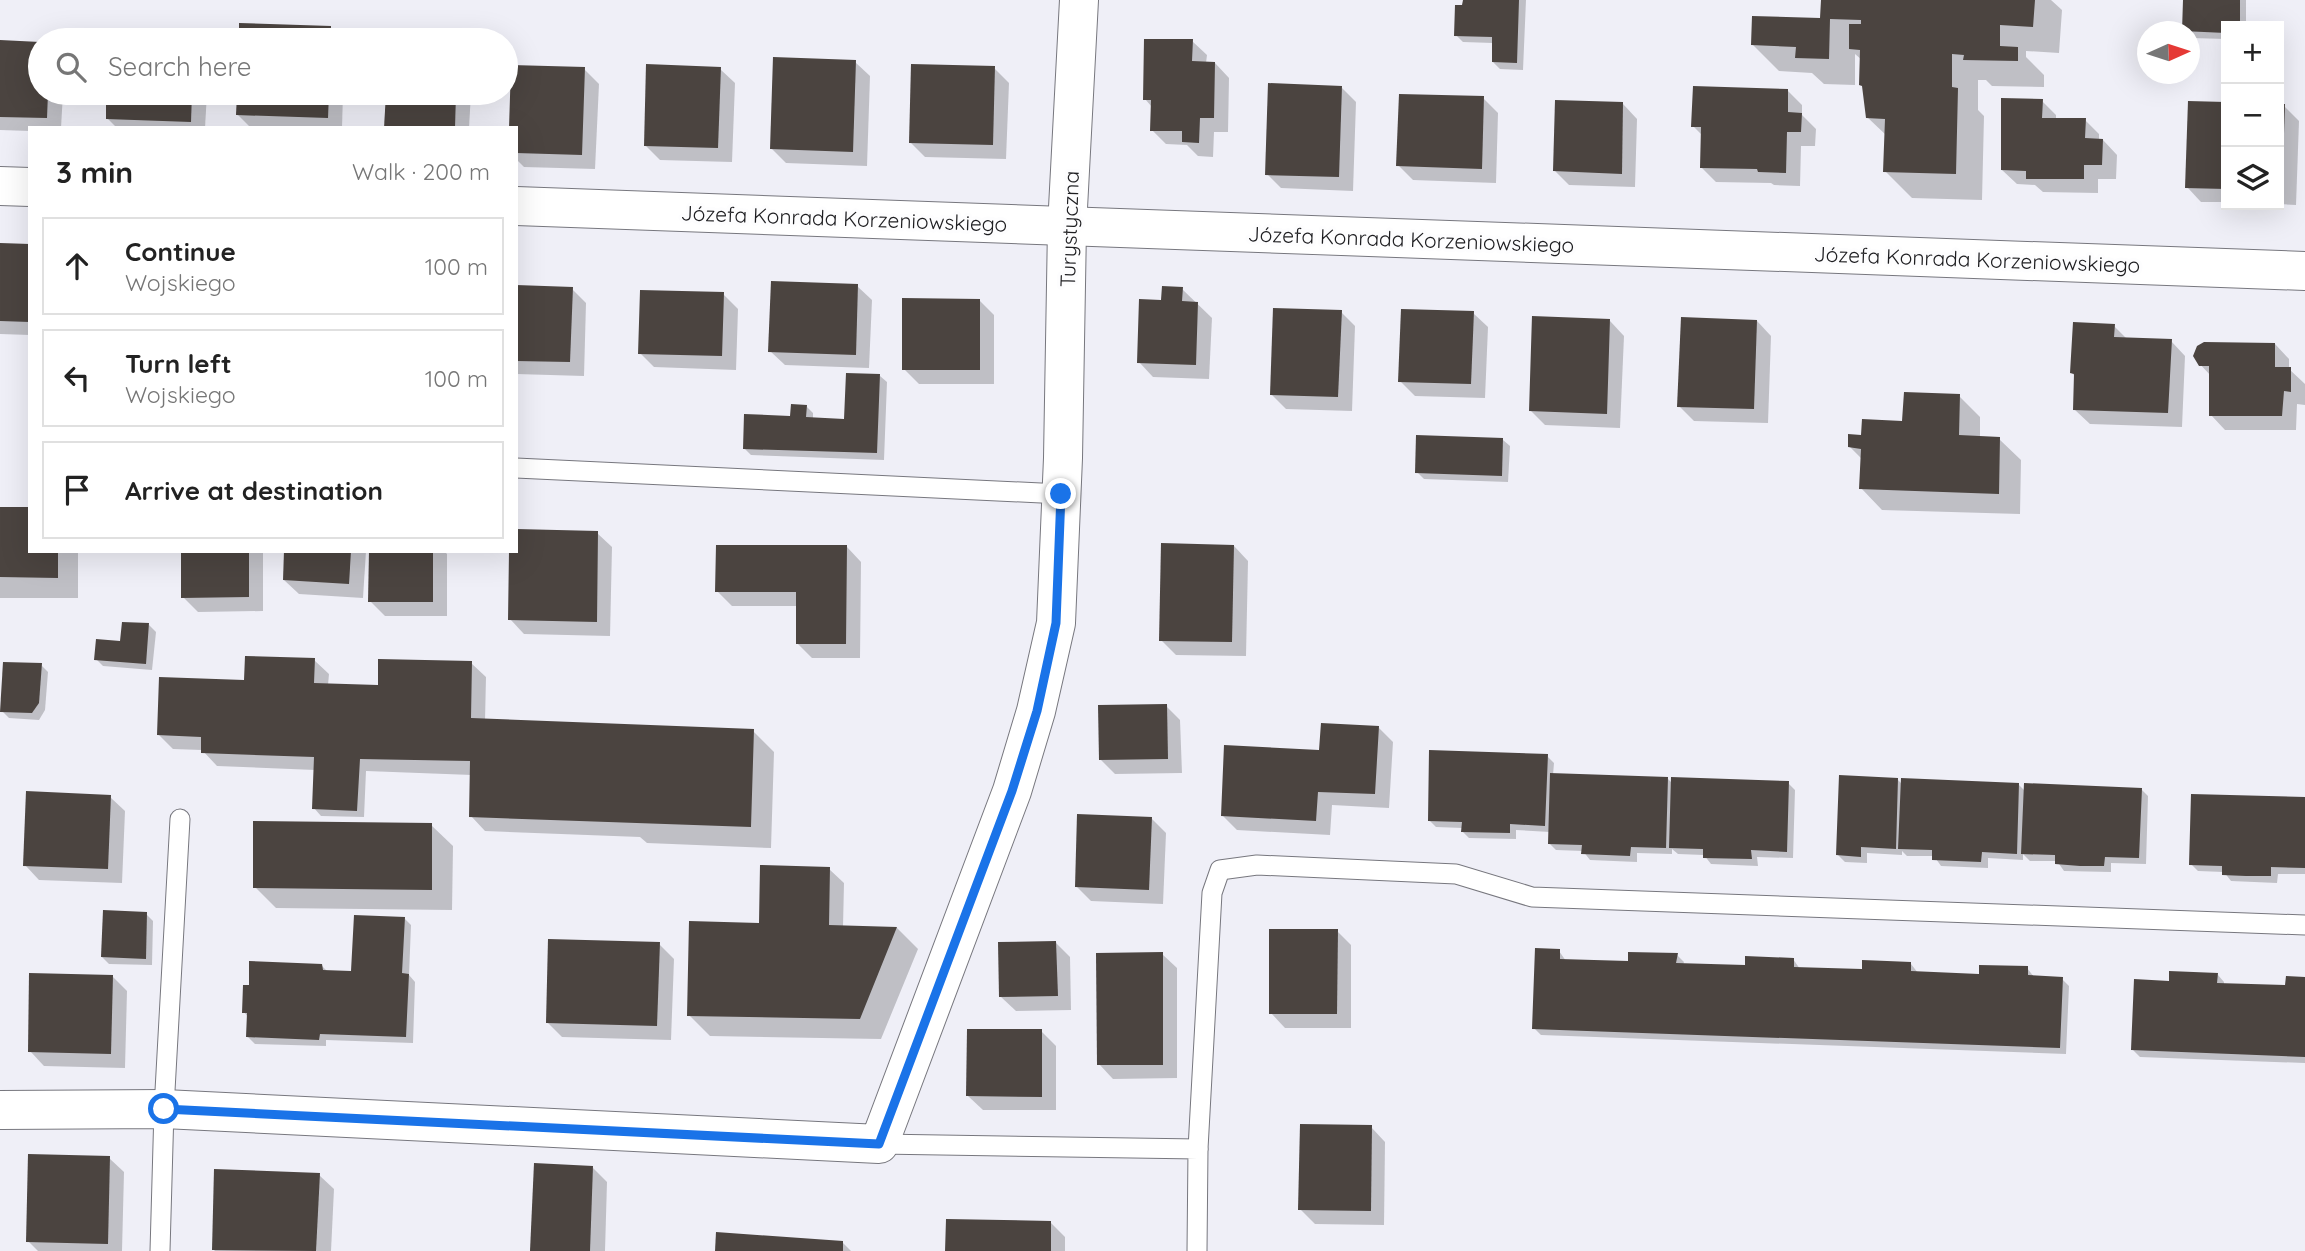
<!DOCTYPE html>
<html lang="en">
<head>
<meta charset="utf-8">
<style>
	:root { --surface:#fff; --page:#f6f6f6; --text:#222; --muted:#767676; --line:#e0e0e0 }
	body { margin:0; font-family:Quicksand,sans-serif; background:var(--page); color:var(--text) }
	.controls { position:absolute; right:21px; top:21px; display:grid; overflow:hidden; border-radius:0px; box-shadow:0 7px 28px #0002 }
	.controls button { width:63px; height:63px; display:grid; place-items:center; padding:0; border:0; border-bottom:2px solid var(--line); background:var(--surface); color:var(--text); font:35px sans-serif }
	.compass { position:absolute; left:2137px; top:21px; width:63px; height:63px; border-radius:50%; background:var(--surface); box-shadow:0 7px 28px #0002; rotate:87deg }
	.stop { position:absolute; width:21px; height:21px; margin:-16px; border:5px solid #1a73e8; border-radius:50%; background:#fff }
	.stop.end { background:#1a73e8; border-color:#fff; box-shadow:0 2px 7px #0008 }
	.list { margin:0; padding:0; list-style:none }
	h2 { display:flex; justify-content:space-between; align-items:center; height:91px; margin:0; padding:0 28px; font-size:30px }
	h2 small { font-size:23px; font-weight:400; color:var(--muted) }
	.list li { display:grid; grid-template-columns:46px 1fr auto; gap:21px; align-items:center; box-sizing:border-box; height:98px; margin:0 14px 14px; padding:0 14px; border:2px solid var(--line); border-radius:0px }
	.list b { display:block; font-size:26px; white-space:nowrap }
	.list p { margin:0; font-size:23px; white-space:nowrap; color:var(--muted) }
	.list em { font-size:23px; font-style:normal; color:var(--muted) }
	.icon { flex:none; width:38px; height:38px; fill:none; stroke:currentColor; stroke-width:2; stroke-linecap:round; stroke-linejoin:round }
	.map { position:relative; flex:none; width:2305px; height:1251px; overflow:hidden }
	.search { position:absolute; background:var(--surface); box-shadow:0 7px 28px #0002; left:28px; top:28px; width:490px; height:77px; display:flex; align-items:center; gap:18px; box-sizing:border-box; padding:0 24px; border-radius:38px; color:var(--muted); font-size:26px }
	.panel { position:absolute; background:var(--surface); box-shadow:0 7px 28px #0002; left:28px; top:126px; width:490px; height:427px; border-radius:0px }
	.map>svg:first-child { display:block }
	.shadow { fill:#0003 }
	.building { fill:#4b4440 }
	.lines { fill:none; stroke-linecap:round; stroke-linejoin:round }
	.service-casing { stroke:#77777e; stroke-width:21 }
	.minor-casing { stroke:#77777e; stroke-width:40 }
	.service { stroke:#fff; stroke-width:19 }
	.minor { stroke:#fff; stroke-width:38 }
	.route { stroke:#1a73e8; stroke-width:9 }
	.labels { text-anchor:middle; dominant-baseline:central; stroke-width:7; stroke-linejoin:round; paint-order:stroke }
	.street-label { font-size:21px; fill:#1d1d20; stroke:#fdfdfe }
</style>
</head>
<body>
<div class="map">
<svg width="2305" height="1251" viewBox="0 0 2305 1251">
	<rect width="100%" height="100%" fill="#efeff7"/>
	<g class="shadow">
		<polygon points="1464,0 1526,0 1523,70 1500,69 1493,62 1493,43 1463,42 1456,35"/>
		<polygon points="1822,0 2051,0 2062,10 2059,53 2026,51 2026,57 2044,75 2044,87 1992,86 1986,80 1978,80 1978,110 1984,116 1982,200 1912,198 1885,171 1887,136 1867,117 1862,60 1855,54 1855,85 1824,84 1812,73 1779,71 1753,45 1822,20"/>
		<polygon points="2185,0 2246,0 2246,26 2226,26 2226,39 2191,38 2190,32 2184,31"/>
		<polygon points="241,24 330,28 343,40 240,40"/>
		<polygon points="1192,41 1207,55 1206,63 1215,63 1229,78 1228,132 1214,132 1213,157 1198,156 1187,145 1166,144 1152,130 1152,107 1145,99"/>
		<polygon points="0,42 40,44 40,93 63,93 61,128 30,128 30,131 0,130"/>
		<polygon points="855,62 870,76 867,166 786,163 771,148"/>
		<polygon points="994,68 1009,83 1006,159 925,157 910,142"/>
		<polygon points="584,69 599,84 595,169 524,167 516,159 516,128"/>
		<polygon points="720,69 735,83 732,162 660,160 645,145"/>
		<polygon points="1342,88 1356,102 1353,191 1281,188 1267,174"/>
		<polygon points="1787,90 1802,105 1802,115 1816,129 1815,146 1801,146 1800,186 1774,185 1771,183 1716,182 1701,167 1702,135 1693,126"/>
		<polygon points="108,93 207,93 205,128 117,128 107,118"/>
		<polygon points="239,93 343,93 342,128 251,128 238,115"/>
		<polygon points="387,93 471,93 469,128 386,128"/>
		<polygon points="1483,98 1498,113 1496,183 1413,180 1398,165"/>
		<polygon points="2042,101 2056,115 2056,119 2085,120 2099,134 2099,140 2103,140 2117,155 2116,179 2098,179 2098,193 2043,192 2035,185 2017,184 2002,170"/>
		<polygon points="2189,103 2226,104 2226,202 2201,202 2187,187"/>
		<polygon points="1623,104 1637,119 1635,187 1569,185 1554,170"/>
		<polygon points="2279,106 2284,106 2299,121 2296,205 2279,204"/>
		<polygon points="0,245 30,246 30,335 0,334"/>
		<polygon points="857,286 872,300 869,368 785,365 770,351"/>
		<polygon points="516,287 572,289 586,303 584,376 516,374"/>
		<polygon points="1182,289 1212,318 1209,379 1153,377 1139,362 1163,302"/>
		<polygon points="723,294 738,309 736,370 654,367 640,353"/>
		<polygon points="979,300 994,315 994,384 919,384 904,369"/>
		<polygon points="1341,312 1355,326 1352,411 1286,409 1272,395"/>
		<polygon points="1473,313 1488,327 1485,398 1415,396 1400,381"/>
		<polygon points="1610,321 1624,336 1620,428 1545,425 1531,411"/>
		<polygon points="1757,321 1771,336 1768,423 1694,421 1679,406"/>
		<polygon points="2114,326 2127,339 2171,341 2185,356 2182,427 2090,424 2075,410 2075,376 2071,372"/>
		<polygon points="2275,344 2289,359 2289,369 2305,384 2305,405 2297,404 2296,430 2225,430 2211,415 2211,376 2198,362"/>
		<polygon points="880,376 887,382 884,460 751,455 744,448 806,406 813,413 813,419 846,421"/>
		<polygon points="1959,396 1980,417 1980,438 1999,439 2021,460 2020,514 1882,510 1861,488 1862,459 1850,447 1863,437 1904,423"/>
		<polygon points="1503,440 1510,446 1508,482 1424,479 1417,472"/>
		<polygon points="0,509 30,551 78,551 78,598 0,598"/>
		<polygon points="597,533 612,547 610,636 524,634 510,619 516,551"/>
		<polygon points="1234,546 1248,561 1246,656 1176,655 1161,640"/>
		<polygon points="847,547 861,562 860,658 812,658 797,643 798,606 732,606 717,591"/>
		<polygon points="183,551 263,551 263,611 198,612 183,597"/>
		<polygon points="286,551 366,551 363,598 299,594 284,580"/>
		<polygon points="371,551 444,551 447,554 447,616 385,616 370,601"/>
		<polygon points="149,625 156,632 152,670 103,666 96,659"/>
		<polygon points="314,660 329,674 328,685 380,687 471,663 486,677 485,721 753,731 774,752 771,848 647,843 640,837 485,831 471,816 472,775 366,771 364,817 321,816 314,808 315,770 217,766 202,750 173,749 159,735 246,682"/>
		<polygon points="41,665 48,672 45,710 39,720 9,718 2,711"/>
		<polygon points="1166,706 1180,720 1182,773 1115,774 1101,760"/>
		<polygon points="1378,727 1393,742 1389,808 1332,805 1330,835 1237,830 1223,816 1321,752"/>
		<polygon points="1547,756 1554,763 1553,775 1668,779 1673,784 1788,783 1795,790 1793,858 1757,857 1758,866 1711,864 1704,855 1678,854 1672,849 1672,854 1637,853 1637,862 1590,860 1583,851 1556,850 1549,843 1550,832 1516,830 1516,839 1469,838 1462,831 1463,828 1436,827 1429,820"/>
		<polygon points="1897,779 1903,785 2018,784 2025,791 2141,789 2148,796 2146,864 2111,863 2111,872 2064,871 2057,861 2030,861 2023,854 2023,860 1988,858 1988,868 1941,866 1934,856 1907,856 1902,851 1902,855 1867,853 1867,863 1845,862 1838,855"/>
		<polygon points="110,797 125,811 122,883 39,880 25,865"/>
		<polygon points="2305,799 2305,874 2278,874 2277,883 2231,881 2224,872 2198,871 2191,864"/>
		<polygon points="1151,818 1166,833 1163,904 1091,901 1077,887"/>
		<polygon points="431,825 453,846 452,910 276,908 255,887"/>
		<polygon points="829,869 844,883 843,927 897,928 918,949 881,1039 710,1036 689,1015 760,925"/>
		<polygon points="146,914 153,921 152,965 109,964 102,957"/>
		<polygon points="404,918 411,925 409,975 415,982 413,1043 326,1040 326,1046 255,1044 248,1037 249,1018 244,1012 322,966 328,972 353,973"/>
		<polygon points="1337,931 1351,945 1351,1028 1285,1028 1271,1013"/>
		<polygon points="1056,943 1070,957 1071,1010 1016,1011 1001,997"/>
		<polygon points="659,944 674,959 671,1040 562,1037 547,1022"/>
		<polygon points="1559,951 1566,961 1630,963 1677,955 1684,962 1683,965 1746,967 1793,959 1800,969 1864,971 1911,964 1918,973 1980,976 2027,968 2034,977 2062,979 2069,986 2066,1054 1541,1035 1534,1028"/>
		<polygon points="1162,954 1177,968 1177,1078 1113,1079 1099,1064"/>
		<polygon points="2218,975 2224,982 2224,985 2287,987 2305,978 2305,1063 2140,1057 2133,1050 2171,983"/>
		<polygon points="113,977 127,991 125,1068 44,1066 30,1051"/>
		<polygon points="1041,1031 1056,1046 1056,1110 983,1110 968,1096"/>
		<polygon points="1371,1127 1385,1142 1384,1225 1315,1224 1300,1209"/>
		<polygon points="109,1158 124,1172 122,1251 38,1251 28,1241"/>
		<polygon points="593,1168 607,1182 605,1251 532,1251"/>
		<polygon points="319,1175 334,1189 331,1251 215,1251 213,1249"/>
		<polygon points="1051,1223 1065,1237 1065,1251 947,1251"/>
		<polygon points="843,1243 851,1251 717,1251"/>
	</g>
	<g class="building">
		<polygon points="1463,0 1519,0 1517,63 1492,62 1492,37 1454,36 1455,5 1462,5"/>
		<polygon points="1821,0 2035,0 2033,27 2000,25 2000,46 2018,47 2018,61 1963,60 1964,55 1952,54 1952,87 1958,88 1956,174 1883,172 1885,119 1866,118 1862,86 1859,85 1860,50 1849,49 1849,24 1861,24 1861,20 1830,19 1829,59 1795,58 1796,47 1751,45 1752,16 1820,18"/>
		<polygon points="2183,0 2240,0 2240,26 2226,26 2226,33 2182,31"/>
		<polygon points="239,23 331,26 331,40 239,40"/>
		<polygon points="1144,39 1193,39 1192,61 1215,62 1214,118 1200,118 1199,143 1182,142 1182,131 1150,131 1151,100 1143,100"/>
		<polygon points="0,40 40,42 40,93 48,93 47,118 0,117"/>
		<polygon points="773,57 856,60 853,152 770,149"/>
		<polygon points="646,64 721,67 718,148 644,146"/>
		<polygon points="911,64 995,66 993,145 909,143"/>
		<polygon points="511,65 585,67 582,155 516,153 516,128 509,128"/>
		<polygon points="1268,83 1342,86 1339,177 1265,175"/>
		<polygon points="1693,86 1788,89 1788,112 1802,113 1801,132 1787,132 1786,173 1758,172 1757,169 1700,168 1701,127 1691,127"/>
		<polygon points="106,93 192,93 191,122 106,119"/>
		<polygon points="237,93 329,93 328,118 236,115"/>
		<polygon points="386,93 456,93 455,128 384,128"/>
		<polygon points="1399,94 1484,96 1482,169 1396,166"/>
		<polygon points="2001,98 2043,99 2042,118 2086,118 2085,138 2103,139 2102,165 2084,165 2084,179 2026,179 2026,171 2001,170"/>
		<polygon points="1555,100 1623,102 1622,174 1553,171"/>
		<polygon points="2188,101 2226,102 2226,189 2185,188"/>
		<polygon points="2279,104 2285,104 2282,191 2279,191"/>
		<polygon points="0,243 30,244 30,322 0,321"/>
		<polygon points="771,281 858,284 856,355 768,352"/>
		<polygon points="516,285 573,287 570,362 516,361"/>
		<polygon points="1162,286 1183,287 1182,301 1198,302 1196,365 1137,363 1139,299 1161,300"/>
		<polygon points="640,290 724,292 722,356 638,354"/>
		<polygon points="902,298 980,299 980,370 902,370"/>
		<polygon points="1273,308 1342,310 1338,397 1270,395"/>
		<polygon points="1401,309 1474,311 1471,384 1398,382"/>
		<polygon points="1532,316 1610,319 1607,414 1529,411"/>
		<polygon points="1681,317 1757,320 1754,409 1677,407"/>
		<polygon points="2073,322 2115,324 2114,337 2172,339 2168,413 2073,410 2074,374 2070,373"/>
		<polygon points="2204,342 2275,343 2275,367 2291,367 2291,392 2284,391 2282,416 2209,416 2209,366 2199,366 2193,356 2197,346"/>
		<polygon points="846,373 880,374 877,453 743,449 744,414 790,416 791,404 807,405 806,417 844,419"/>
		<polygon points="1904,392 1960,394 1959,435 2000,437 1999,494 1859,489 1861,449 1848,447 1848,434 1861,435 1862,419 1902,421"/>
		<polygon points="1416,435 1503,438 1502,476 1415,473"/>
		<polygon points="0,507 30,507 30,551 58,551 58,578 0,577"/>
		<polygon points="516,529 598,531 597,622 508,620 509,551 516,551"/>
		<polygon points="1161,543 1234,545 1232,642 1159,641"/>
		<polygon points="716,545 847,545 846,644 796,644 796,592 715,592"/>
		<polygon points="181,551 249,551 249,597 181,598"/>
		<polygon points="284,551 351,551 349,584 283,580"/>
		<polygon points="369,551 433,551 433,602 368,602"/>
		<polygon points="122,622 149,623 146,664 94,660 96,639 120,641"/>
		<polygon points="245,656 315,658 314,683 378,685 378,659 472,661 471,718 754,729 751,827 469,817 470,761 360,759 357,811 312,809 314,757 201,753 201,737 157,735 159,677 244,680"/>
		<polygon points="3,662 42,663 39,703 32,713 0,712"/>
		<polygon points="1167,704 1168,759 1099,760 1098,705"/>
		<polygon points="1321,723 1379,726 1375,794 1318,792 1316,821 1221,816 1224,745 1319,750"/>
		<polygon points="1429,750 1548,754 1545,826 1510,824 1510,833 1461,832 1462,822 1428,821"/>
		<polygon points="1550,773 1668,777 1666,848 1631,847 1630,856 1606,855 1581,854 1582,845 1548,844"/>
		<polygon points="1839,775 1898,778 1896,849 1861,847 1861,857 1836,855"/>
		<polygon points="1671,777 1789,781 1787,852 1751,850 1752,859 1703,858 1703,849 1669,848"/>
		<polygon points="1901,778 2019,783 2017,854 1982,852 1981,862 1932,860 1932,850 1898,849"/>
		<polygon points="2024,783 2142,788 2139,858 2105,857 2104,866 2080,866 2055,864 2055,855 2021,854"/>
		<polygon points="26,791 111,795 108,869 23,866"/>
		<polygon points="2191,794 2305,797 2305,868 2271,867 2271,876 2246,876 2222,875 2222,866 2189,865"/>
		<polygon points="1077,814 1152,817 1149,890 1075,887"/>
		<polygon points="253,821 432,823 432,890 253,888"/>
		<polygon points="760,865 830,867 829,925 897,927 860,1019 687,1016 689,921 759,923"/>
		<polygon points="103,910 147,912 146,959 101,957"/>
		<polygon points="354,915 405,917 402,973 409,974 406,1037 320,1034 319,1040 246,1037 247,1013 242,1013 243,985 249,985 249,961 322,964 323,970 351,971"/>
		<polygon points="1269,929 1338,929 1337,1014 1269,1014"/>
		<polygon points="548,939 660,942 657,1026 546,1023"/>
		<polygon points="1056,941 1058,996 999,997 998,942"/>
		<polygon points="1535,948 1560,949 1560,959 1628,961 1628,952 1678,953 1676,963 1745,965 1745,956 1794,958 1794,967 1862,969 1862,960 1887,961 1911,962 1911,971 1979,974 1979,965 2028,966 2028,975 2063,977 2060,1048 1532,1029"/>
		<polygon points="1163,952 1163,1065 1097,1065 1096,953"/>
		<polygon points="2169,971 2218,973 2217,983 2285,985 2286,976 2305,977 2305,1057 2131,1050 2134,979 2169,981"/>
		<polygon points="29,973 113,975 111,1054 28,1052"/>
		<polygon points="967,1029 1042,1029 1042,1097 966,1096"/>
		<polygon points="1300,1124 1372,1125 1371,1211 1298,1210"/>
		<polygon points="28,1154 110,1156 108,1244 26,1242"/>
		<polygon points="534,1163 593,1166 590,1251 530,1251"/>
		<polygon points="214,1169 320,1173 316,1251 212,1250"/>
		<polygon points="946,1219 1051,1221 1051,1251 945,1251"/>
		<polygon points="716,1232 843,1241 843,1251 715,1251"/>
	</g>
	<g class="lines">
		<defs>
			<g id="service">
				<polyline points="516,468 1061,494"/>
				<polyline points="879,1144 1198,1149 1197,1251"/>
				<polyline points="1198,1149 1212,893 1220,870 1257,865 1456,874 1532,897 2305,925"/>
				<polyline points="160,1251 164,1109 180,819"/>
			</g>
			<g id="minor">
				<polyline points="0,186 30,187"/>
				<polyline points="516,206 2305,271"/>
				<polyline points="0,1110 164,1109 879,1144 1012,791 1036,711 1056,623 1063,458 1067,227 1079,0"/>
			</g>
		</defs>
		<use href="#service" class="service-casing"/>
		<use href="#minor" class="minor-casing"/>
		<use href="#service" class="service"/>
		<use href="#minor" class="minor"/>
	</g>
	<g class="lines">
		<polyline class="route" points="164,1109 879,1144 1012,791 1037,711 1056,623 1061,494"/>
	</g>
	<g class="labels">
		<g class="street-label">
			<text transform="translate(844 218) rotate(2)">Józefa Konrada Korzeniowskiego</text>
			<text transform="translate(1069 229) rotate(-88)">Turystyczna</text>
			<text transform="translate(1411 239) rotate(2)">Józefa Konrada Korzeniowskiego</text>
			<text transform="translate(1977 259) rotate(2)">Józefa Konrada Korzeniowskiego</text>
		</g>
	</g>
</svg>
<div class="controls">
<button>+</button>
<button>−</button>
<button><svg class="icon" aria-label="layers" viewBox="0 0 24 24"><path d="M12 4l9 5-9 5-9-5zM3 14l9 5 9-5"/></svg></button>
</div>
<svg class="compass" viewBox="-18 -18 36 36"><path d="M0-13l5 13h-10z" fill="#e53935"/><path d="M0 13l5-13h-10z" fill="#767676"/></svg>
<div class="stop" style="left:164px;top:1109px"></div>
<div class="stop end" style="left:1061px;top:494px"></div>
<div class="search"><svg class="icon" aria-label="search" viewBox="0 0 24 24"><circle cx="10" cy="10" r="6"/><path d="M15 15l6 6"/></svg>Search here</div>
<section class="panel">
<h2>3 min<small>Walk · 200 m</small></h2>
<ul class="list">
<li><svg class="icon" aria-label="ahead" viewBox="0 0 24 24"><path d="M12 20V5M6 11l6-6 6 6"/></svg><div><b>Continue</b><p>Wojskiego</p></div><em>100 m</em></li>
<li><svg class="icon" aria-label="left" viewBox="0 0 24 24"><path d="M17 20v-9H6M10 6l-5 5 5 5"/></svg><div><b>Turn left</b><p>Wojskiego</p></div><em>100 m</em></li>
<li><svg class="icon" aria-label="arrive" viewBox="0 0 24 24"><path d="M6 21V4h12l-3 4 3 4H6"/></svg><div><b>Arrive at destination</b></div></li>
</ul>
</section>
</div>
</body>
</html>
